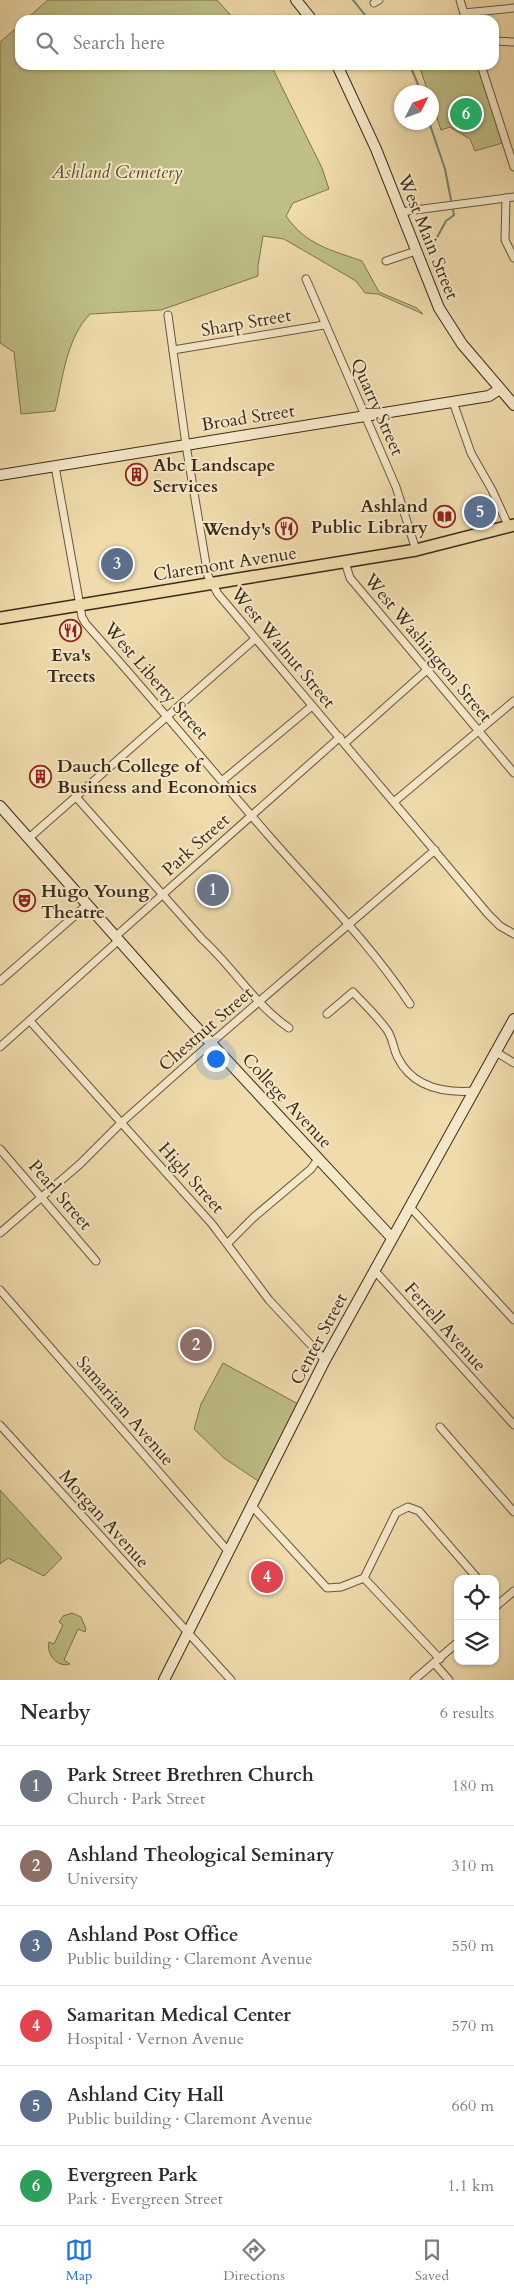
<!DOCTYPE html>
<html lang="en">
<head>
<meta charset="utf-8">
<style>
	:root { --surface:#fff; --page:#f7f7f7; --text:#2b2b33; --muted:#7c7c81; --line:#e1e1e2; --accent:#1a73e8 }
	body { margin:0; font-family:Cardo,serif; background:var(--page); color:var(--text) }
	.controls { position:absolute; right:15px; bottom:15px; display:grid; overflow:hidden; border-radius:10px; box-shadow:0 1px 4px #0004 }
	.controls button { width:45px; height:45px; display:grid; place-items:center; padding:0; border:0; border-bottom:1px solid var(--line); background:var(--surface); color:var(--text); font:25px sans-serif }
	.compass { position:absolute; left:394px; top:85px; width:45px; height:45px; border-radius:50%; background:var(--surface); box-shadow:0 1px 4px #0004; rotate:48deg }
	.you { position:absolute; left:215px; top:1058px; width:18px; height:18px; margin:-12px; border:4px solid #fff; border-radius:50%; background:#1a73e8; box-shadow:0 0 0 8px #1a73e833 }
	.badge { display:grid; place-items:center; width:32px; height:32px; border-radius:50%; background:var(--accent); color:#fff; font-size:16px; font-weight:700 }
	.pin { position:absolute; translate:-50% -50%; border:2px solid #fff; box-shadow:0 1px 5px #0006 }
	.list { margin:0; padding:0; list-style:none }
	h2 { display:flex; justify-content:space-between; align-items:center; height:65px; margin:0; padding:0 20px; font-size:21px }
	h2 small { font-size:16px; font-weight:400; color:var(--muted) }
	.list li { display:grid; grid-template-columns:32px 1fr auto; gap:15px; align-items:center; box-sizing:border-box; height:80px; padding:0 20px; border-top:1px solid var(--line) }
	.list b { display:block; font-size:19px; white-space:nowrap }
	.list p { margin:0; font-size:16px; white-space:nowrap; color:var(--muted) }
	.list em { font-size:16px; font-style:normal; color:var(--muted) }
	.icon { flex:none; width:28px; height:28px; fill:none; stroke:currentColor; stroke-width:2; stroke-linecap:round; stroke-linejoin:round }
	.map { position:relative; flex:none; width:514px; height:1680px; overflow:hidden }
	.search { position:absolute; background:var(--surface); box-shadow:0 1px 4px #0004; left:15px; right:15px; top:15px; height:55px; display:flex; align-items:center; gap:12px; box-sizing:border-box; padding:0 18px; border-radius:15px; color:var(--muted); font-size:19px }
	.sheet { height:545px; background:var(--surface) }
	nav { display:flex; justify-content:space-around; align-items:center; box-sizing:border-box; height:70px; border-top:1px solid var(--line); background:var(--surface); font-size:14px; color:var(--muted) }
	nav a { display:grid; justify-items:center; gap:2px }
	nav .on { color:var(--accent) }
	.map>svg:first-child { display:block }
	.green { fill:#bebe86; stroke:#7c744e }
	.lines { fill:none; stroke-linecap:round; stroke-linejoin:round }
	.stream { stroke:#74816f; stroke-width:2 }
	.street-casing { stroke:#68563c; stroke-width:9 }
	.secondary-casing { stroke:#3b2a17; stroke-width:12 }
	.primary-casing { stroke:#3b2a17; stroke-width:14 }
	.street { stroke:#f5e8c9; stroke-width:7 }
	.secondary { stroke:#f5e8c9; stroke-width:10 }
	.primary { stroke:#efdbac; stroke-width:11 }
	.labels { text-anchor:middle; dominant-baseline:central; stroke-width:4; stroke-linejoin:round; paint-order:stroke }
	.park-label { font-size:18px; font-style:italic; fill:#5c4f33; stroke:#f5e8c9 }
	.street-label { font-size:18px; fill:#3b2a17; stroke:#f5e8c9 }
	.poi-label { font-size:18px; font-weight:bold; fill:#3b2a17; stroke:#f5e8c9; text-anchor:start }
</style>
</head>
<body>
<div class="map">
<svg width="514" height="1680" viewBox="0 0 514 1680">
	<rect width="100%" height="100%" fill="#efdbac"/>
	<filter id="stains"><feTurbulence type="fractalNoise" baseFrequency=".004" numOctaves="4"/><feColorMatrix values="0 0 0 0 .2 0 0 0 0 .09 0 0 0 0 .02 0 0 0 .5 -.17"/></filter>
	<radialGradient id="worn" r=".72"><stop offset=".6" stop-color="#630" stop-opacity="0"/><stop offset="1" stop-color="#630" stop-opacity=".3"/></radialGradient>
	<g class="green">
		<polygon points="48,0 217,0 235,20 25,20"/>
		<path d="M20,25V65H271L322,168L329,189L293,203L286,216C306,245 331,250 362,261L379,292L417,308L423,314L378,294L365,293L356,281L284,239L263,236L258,266V276L161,310L90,314C66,339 63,378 55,411L21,414L14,352L0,343V42Z"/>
		<polygon points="419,65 479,65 506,142 475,151 470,139 450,127 441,130 432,102 432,92 428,92"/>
		<polygon points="223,1363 300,1405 261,1483 224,1458 194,1429 201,1404"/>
		<polygon points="0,1490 62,1558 44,1576 8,1558 0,1564"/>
		<path d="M72,1613L81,1617L86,1629L85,1632L78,1629L64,1660L70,1664C57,1668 46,1654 49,1642L54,1644L63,1625L59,1622L63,1616Z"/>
	</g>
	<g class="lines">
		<g class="stream">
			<polyline points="353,0 369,20"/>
			<polyline points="410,65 421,92"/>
			<polyline points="429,122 445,169 451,200"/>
			<polyline points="435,241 446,221 454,215 453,210"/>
		</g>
		<defs>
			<g id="street">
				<polyline points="460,0 466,20"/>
				<polyline points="374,3 379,0"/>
				<polyline points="464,13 514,8"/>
				<polyline points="494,41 514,42"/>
				<polyline points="481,65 514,167"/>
				<polyline points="506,198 505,240 514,258"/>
				<polyline points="400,212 514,197"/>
				<polyline points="386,261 416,251"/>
				<polyline points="306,279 396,487 416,550"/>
				<polyline points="168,315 186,445 208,576 218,594 488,914 500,926 514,934"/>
				<polyline points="173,350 324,325"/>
				<polyline points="453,402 471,453 492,490 509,527"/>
				<path d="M55,466L82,617L86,624C149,694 208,766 269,836C318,892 369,942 410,1004"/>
				<polyline points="345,562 350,578 514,773"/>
				<polyline points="345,743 427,670"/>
				<polyline points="222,781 312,706"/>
				<path d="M77,798L203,940C233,967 255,1005 289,1028"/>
				<polyline points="395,801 514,701"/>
				<polyline points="29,838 255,639"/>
				<polyline points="116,936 340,737"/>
				<polyline points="0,981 88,904"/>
				<path d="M327,1014L353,992C364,1004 377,1016 387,1030C393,1038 393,1049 398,1058C413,1088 445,1093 474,1091"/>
				<polyline points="30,1021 212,1224 269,1300 325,1360"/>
				<polyline points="0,1047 119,940"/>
				<polyline points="496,1052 514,1063"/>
				<polyline points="0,1149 96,1261"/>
				<polyline points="410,1207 514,1320"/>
				<polyline points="0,1233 80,1164 122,1122 211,1043 435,850"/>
				<polyline points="228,1243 254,1217 311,1169 318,1159"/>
				<polyline points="375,1271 514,1425"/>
				<polyline points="0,1290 228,1551"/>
				<polyline points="0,1425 231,1680"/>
				<polyline points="440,1427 514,1512"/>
				<polyline points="251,1505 327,1588 341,1587 364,1578 396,1513 408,1507 419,1511 478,1579"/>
				<polyline points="364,1578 440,1659"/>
				<polyline points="495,1607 514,1591"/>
				<polyline points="434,1663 449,1680"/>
				<polyline points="414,1680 458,1642"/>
			</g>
			<g id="secondary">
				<polyline points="296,0 312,20"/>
				<polyline points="337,65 376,149 439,308 462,344 514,405"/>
				<polyline points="0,475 489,396 500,389"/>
				<polyline points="0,806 185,1015 392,1238"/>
				<polyline points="164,1680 325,1360 514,1019"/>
			</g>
			<polyline id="primary" points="0,618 416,550 514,525"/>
		</defs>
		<use href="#street" class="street-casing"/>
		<use href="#secondary" class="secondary-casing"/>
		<use href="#primary" class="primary-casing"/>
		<use href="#street" class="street"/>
		<use href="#secondary" class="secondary"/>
		<use href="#primary" class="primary"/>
	</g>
	<defs>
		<symbol id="building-ring" viewBox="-11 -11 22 22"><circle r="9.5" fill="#f5e8c9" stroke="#8f2418" stroke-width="1.5"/><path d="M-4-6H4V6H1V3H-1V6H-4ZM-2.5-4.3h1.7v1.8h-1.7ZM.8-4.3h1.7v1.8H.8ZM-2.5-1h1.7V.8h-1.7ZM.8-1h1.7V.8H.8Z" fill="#8f2418"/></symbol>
		<symbol id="library-ring" viewBox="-11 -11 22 22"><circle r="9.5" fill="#f5e8c9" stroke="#8f2418" stroke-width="1.5"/><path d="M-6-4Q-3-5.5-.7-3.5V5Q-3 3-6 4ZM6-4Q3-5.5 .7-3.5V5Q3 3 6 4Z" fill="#8f2418"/></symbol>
		<symbol id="restaurant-ring" viewBox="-11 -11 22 22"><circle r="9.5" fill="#f5e8c9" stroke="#8f2418" stroke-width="1.5"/><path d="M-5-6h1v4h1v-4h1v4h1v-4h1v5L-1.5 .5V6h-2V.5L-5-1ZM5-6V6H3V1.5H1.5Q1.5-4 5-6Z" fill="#8f2418"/></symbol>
		<symbol id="theatre-ring" viewBox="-11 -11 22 22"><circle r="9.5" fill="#f5e8c9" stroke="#8f2418" stroke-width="1.5"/><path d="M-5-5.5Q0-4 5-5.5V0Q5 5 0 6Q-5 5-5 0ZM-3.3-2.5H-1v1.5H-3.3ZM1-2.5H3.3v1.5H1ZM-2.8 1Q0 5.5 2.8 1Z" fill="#8f2418"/></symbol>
	</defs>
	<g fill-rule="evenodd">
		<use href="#building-ring" x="124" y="462" width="25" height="25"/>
		<use href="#library-ring" x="432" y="504" width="25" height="25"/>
		<use href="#restaurant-ring" x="274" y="516" width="25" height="25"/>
		<use href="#restaurant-ring" x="58" y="618" width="25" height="25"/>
		<use href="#building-ring" x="28" y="764" width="25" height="25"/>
		<use href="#theatre-ring" x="12" y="888" width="25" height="25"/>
	</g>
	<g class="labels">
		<g class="park-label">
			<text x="117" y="172">Ashland Cemetery</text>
		</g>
		<g class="street-label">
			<text transform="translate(428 237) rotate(68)">West Main Street</text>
			<text transform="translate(246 323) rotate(-10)">Sharp Street</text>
			<text transform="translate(377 407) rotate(66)">Quarry Street</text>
			<text transform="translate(248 418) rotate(-9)">Broad Street</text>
			<text transform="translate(225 564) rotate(-9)">Claremont Avenue</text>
			<text transform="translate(283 648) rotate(50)">West Walnut Street</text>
			<text transform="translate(428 648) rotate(50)">West Washington Street</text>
			<text transform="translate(156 681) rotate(49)">West Liberty Street</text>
			<text transform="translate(196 845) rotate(-42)">Park Street</text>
			<text transform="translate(206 1029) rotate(-41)">Chestnut Street</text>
			<text transform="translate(287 1101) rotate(47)">College Avenue</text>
			<text transform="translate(191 1178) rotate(48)">High Street</text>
			<text transform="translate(60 1195) rotate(49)">Pearl Street</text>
			<text transform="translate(445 1327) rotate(48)">Ferrell Avenue</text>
			<text transform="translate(319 1339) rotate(-62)">Center Street</text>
			<text transform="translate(125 1411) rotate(49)">Samaritan Avenue</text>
			<text transform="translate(104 1519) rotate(48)">Morgan Avenue</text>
		</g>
		<g class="poi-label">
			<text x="153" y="465">Abc Landscape<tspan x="153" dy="21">Services</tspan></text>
			<text x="428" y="506" text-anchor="end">Ashland<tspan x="428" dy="21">Public Library</tspan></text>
			<text x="271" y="529" text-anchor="end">Wendy's</text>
			<text x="71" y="655" text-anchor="middle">Eva's<tspan x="71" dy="21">Treets</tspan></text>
			<text x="57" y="766">Dauch College of<tspan x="57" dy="21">Business and Economics</tspan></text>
			<text x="41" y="891">Hugo Young<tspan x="41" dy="21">Theatre</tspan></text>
		</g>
	</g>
	<rect width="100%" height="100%" filter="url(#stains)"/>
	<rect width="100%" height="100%" fill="url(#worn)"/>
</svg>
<div class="controls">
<button><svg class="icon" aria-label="locate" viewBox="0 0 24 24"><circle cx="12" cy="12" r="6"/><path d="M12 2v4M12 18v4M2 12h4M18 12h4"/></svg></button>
<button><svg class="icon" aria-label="layers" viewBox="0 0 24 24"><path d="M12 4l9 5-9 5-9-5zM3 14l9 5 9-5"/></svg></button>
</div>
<svg class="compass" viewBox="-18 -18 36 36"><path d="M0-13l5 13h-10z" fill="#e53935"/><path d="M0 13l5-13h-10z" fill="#7c7c81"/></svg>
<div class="you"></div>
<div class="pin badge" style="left:213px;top:890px;background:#6b7280">1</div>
<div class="pin badge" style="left:196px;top:1345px;background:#8d6e63">2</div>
<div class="pin badge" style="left:117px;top:564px;background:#5c6f8a">3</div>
<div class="pin badge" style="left:267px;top:1577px;background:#e0444e">4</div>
<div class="pin badge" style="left:480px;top:512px;background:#5c6f8a">5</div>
<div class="pin badge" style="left:466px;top:114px;background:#2e9e5b">6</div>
<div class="search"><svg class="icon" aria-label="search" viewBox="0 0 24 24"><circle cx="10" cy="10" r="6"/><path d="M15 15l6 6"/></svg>Search here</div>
</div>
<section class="sheet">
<h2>Nearby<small>6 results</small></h2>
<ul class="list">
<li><span class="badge" style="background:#6b7280">1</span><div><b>Park Street Brethren Church</b><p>Church · Park Street</p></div><em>180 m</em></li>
<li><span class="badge" style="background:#8d6e63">2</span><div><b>Ashland Theological Seminary</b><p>University</p></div><em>310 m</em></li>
<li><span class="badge" style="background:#5c6f8a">3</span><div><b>Ashland Post Office</b><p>Public building · Claremont Avenue</p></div><em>550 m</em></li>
<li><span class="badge" style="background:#e0444e">4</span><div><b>Samaritan Medical Center</b><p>Hospital · Vernon Avenue</p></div><em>570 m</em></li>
<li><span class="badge" style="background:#5c6f8a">5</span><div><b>Ashland City Hall</b><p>Public building · Claremont Avenue</p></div><em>660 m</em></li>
<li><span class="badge" style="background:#2e9e5b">6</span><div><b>Evergreen Park</b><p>Park · Evergreen Street</p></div><em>1.1 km</em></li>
</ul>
</section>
<nav>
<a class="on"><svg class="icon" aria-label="map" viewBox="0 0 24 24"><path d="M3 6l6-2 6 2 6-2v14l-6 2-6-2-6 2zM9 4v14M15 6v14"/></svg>Map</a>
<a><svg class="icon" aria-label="directions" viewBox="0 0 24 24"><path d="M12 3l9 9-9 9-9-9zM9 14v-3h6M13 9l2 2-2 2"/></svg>Directions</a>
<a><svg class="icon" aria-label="saved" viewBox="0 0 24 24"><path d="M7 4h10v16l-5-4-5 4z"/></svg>Saved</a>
</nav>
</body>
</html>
